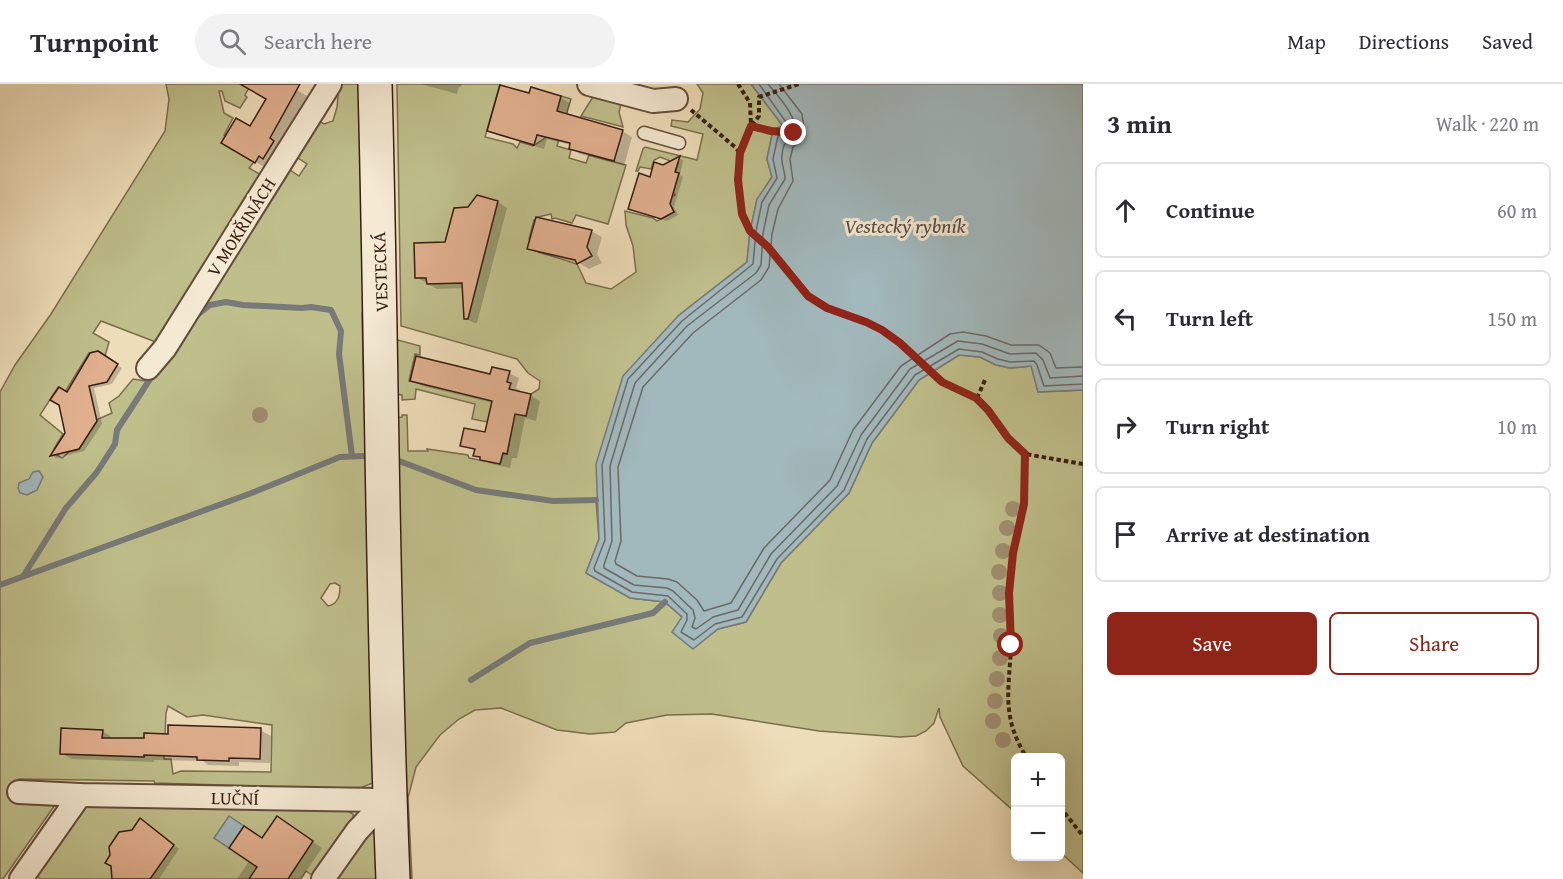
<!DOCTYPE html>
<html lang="en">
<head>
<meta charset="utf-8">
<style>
	:root { --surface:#fff; --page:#f2f2f3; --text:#2b2b33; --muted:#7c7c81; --line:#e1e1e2; --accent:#8f2418 }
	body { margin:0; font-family:"Gentium Book Plus",serif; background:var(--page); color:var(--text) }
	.controls { position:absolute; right:18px; bottom:18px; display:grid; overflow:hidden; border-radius:9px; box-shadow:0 6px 24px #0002 }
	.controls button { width:54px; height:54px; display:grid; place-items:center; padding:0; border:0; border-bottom:2px solid var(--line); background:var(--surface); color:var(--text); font:30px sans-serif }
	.stop { position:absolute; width:18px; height:18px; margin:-14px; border:4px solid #8f2418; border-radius:50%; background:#fff }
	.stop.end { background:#8f2418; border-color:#fff; box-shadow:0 2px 6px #0008 }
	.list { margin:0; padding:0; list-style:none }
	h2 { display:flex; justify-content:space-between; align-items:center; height:78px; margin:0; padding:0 24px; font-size:26px }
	h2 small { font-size:20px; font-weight:400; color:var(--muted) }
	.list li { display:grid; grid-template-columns:39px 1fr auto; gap:18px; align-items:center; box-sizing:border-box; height:96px; margin:0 12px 12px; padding:0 12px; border:2px solid var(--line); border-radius:9px }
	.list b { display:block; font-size:22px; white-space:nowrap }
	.list em { font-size:20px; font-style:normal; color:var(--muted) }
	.actions { display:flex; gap:12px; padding:18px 24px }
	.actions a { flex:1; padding:14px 0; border:2px solid var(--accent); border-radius:9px; text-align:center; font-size:21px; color:var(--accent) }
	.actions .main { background:var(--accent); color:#fff }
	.icon { flex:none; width:33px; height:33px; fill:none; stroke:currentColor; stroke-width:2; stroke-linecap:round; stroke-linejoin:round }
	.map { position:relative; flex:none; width:1083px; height:795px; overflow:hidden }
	header { display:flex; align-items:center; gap:36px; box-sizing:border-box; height:84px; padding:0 30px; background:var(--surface); border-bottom:2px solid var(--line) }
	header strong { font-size:28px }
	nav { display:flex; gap:33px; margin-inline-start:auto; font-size:21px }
	.search { width:420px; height:54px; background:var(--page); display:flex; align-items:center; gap:15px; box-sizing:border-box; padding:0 21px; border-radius:33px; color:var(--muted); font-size:22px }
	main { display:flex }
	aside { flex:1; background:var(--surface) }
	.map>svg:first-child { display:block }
	.green { fill:#bfbf8b; stroke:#7b6e4e; stroke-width:1.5; fill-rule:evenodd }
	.water { fill:#a1b8bc; stroke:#777a78; stroke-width:1.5 }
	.shadow { fill:#0003 }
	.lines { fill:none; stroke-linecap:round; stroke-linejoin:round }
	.shore { stroke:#6c6a67; stroke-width:1.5 }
	.stream { stroke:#777a78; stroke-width:6 }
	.building { fill:#e0af8e; stroke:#371d12; stroke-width:1.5 }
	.lane-casing { stroke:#654d3c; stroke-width:15 }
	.street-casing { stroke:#654d3c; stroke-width:26 }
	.secondary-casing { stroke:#371d12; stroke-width:36 }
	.path { stroke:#371d12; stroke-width:4; stroke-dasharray:4.5 3; stroke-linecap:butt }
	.lane { stroke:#f4e9d2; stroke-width:12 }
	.street { stroke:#f4e9d2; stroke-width:22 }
	.secondary { stroke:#f4e9d2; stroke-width:33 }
	.tree { fill:#a08e71 }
	.route { stroke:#8f2418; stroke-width:8 }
	.labels { text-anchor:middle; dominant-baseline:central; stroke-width:6; stroke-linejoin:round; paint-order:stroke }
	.street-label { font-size:18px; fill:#371d12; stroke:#f4e9d2 }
	.water-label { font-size:20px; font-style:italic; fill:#574c45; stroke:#f4e9d2 }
</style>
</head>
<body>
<header>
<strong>Turnpoint</strong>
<div class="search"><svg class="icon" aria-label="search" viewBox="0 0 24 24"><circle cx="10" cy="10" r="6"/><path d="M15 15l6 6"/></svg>Search here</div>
<nav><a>Map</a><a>Directions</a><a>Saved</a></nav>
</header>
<main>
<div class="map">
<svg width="1083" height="795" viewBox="0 0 1083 795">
	<rect width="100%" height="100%" fill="#eeddb9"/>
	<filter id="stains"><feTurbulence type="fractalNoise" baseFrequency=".00333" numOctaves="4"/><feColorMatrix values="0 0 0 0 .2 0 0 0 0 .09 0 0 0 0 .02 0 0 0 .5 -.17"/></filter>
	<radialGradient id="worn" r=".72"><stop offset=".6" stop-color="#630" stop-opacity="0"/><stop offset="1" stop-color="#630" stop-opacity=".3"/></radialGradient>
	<g class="green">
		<path d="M166,0H251L245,11L247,13L240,24L225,17L222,7H219L224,29L233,34L224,51L237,60L254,78L249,84L263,92L161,260L101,237L93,249L109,258L105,272L98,267L89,269L65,308L58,303L40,331L63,350L54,365L55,370L62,374L70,367L79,365L96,336L112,329L109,319L119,312L133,295L146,297L176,261L287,84L299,92L307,80L295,72L316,35L324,40L333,37L337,23L339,0H366L365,224L362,229L373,699L357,705L155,699L154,697L19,695L17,716L55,721L3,795H0V308L15,281L51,230L165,47L169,15ZM335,499L340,502C340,512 338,520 328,522L321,514L330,500ZM168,622L187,633L203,631L272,641L271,688L181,687L173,690L171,675H164L166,629Z"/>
		<polygon points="397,0 500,0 485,53 513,60 517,64 520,58 533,62 548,52 561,12 571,15 557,62 571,66 569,74 586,79 589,71 626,81 608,140 576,131 572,139 555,134 552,135 551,130 538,133 537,137 534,136 529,155 535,157 533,166 577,180 586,199 611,205 636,188 633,162 626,141 625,127 653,134 657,137 674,128 667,115 675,111 673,107 679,89 675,88 678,80 660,73 654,76 651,85 640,83 638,87 636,87 643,65 645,63 697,76 703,50 671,42 672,36 688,38 700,25 703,9 697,0 751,0 783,42 773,46 767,75 772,93 757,116 750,147 747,178 678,232 596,416 599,455 586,489 630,514 665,518 682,533 693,564 718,545 746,538 781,479 849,409 872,359 919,296 959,271 980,273 996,281 1010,284 1032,282 1038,308 1083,306 1083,789 1061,769 1060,674 1016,674 1015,728 963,682 940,633 939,624 934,639 926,647 916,652 900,653 819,647 712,630 667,631 626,639 615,648 590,650 557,646 501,624 475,626 459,635 440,651 416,683 408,714 412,795 403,795 391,334 402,333 402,331 407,331 408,367 428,367 427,365 468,371 469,374 500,380 503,369 507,370 511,348 490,330 487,338 472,335 475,320 416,305 415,315 402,316 402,311 395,310 391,261 398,256 420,262 420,271 415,270 409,297 489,315 517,330 526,332 531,310 539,305 540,297 528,289 517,275 401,242"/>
		<polygon points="596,8 621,20 619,28 623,43 581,32"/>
		<polygon points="81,720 346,726 353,730 354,739 316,794 306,787 301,795 41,795 33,789"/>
		<polygon points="377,740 381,795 332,795"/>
	</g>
	<g class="water">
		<polygon points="751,0 1083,0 1083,306 1038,308 1031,282 1010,284 996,281 980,273 959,271 919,296 872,359 849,409 781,479 746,538 718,545 693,565 672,548 682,533 665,518 630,514 586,489 599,455 596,380 623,292 678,232 747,178 750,147 757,115 772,93 767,75 773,46 783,42"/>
		<polygon points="39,387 43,393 37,406 27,411 20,409 18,404 19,399 29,395 33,388"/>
		<polygon points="229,732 244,742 229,764 214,754"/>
	</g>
	<g class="shadow">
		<polygon points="261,0 298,0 295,5 307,12 266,84 223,59 251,44 268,15"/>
		<polygon points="421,0 462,0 461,3 459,3 457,10"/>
		<polygon points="530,11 560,13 570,19 567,31 622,47 632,53 624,82 580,70 570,64 571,61 547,55 544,65 498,51 489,46"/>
		<polygon points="679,74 683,76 680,91 683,93 674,123 678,131 667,137 630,125 651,94"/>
		<polygon points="498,118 507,124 477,239 474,239 465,234 464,204 437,205 416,193 446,160"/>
		<polygon points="591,147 602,153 597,170 602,179 589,185 579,179 540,170 529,164"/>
		<polygon points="98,269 122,284 112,300 94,304 102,340 84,367 56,374 52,371 66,349 67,310"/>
		<polygon points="509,289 519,294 516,304 520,306 519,309 530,311 540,317 536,337 525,334 517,374 512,374 510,384 491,380 475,371 476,367 462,361 487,350 493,319 422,302 412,296 492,292"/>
		<polygon points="260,646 271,652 270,679 239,678 239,682 208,681 203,677 154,676 154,678 72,675 62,670 102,647 112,653 112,655 145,656 169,651"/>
		<polygon points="147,740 179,765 159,795 113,795 133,747"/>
		<polygon points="287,740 322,764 301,795 237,795 263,756"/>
	</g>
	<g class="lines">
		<g class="shore">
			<polyline points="759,0 788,41 786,47 778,52 773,75 777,94 762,118 756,147 753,180 682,237 628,295 602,381 605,456 594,484 595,487 632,508 668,512 687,530 687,536 681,548 694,556 715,540 742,533 777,475 844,406 867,355 915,291 959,265 982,268 998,275 1010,278 1034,277 1037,281 1044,302 1083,300"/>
			<path d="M768,0C776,10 800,35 794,48C789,59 783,55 782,72C781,80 785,87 785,95L769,121L763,149L761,181L756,189L687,242L635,299L610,382L612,457L604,481V484L634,501L667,504L673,507L693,526L695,534L692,543L696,545L713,533L738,526L771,470L837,402L861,351L910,285L958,257L982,260L1010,270L1036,269L1043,276L1050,294L1083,292"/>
			<polyline points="779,0 802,30 804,44 801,55 793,63 790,75 793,97 778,125 772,150 769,183 761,196 693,249 643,303 618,383 621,457 615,477 616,480 637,492 668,495 677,498 697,516 704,527 731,519 764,464 830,396 853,346 901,282 950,250 963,248 986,252 1011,261 1039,261 1050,269 1056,284 1083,283"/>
		</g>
		<g class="stream">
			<polyline points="196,232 210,221 226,218 243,221 302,224 311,223 331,226 341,247 339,270 352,372"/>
			<polyline points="399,377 476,406 553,417 596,416"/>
			<polyline points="24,491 66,424 97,388 115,360 117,346 154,289"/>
			<polyline points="0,501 249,410 340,373 364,372"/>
			<polyline points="471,596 530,559 653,529 665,518"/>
		</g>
	</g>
	<g class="building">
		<polygon points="240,0 300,0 270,54 274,57 263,75 259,72 255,79 221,59 236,34 250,42 266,15"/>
		<polygon points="500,1 529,9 531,3 561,12 557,27 623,46 614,77 569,65 570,59 537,51 534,61 487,47"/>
		<polygon points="680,72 675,88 679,89 670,120 674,128 661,135 628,125 639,89 650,93 654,78 663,81"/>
		<polygon points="477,111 498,117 468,235 464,235 462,199 427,200 426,194 415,194 414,159 445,158 454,124 468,123"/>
		<polygon points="536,133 592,146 587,163 592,172 577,180 575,176 527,165"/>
		<polygon points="98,267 118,280 107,298 89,302 97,337 79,365 50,372 65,349 59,321 50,316 59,303 67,308 90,269"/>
		<polygon points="416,272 490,290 492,283 510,287 507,298 511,299 509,305 531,310 526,332 515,330 507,370 503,369 500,380 480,376 480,373 473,372 475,365 460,362 464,344 485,348 492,317 410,297"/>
		<polygon points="168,641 261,644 260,675 229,674 229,677 197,676 197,673 144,671 144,673 60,670 61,644 103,646 102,654 144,654 144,649 168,650"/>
		<polygon points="277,732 313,757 288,795 249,795 257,783 229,764 244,742 262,754"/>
		<polygon points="140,734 174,761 150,795 112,795 111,782 105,779 110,771 109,763 119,748 132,746"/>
	</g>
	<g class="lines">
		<defs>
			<polyline id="lane" points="644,49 679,59"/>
			<g id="street">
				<polyline points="589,0 653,17 676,15"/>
				<polyline points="148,284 165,264 330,0"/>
				<polyline points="19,708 80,711 378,716 389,713"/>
				<polyline points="21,795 80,711"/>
				<polyline points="323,795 357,747 389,713"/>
			</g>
			<path id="secondary" d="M375,0C382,265 382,530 393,795"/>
		</defs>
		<use href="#lane" class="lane-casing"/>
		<use href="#street" class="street-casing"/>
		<use href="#secondary" class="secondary-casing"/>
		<g class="path">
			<polyline points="738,0 750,19 751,42 740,69 738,96 742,130 750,147 768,163 802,206 827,223 858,235 882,246 900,259 942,298 977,314 988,326 1008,354 1025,370 1083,380"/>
			<polyline points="691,26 735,63 740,69"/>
			<polyline points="794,49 771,47 751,42 759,32 759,13 799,0"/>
			<polyline points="977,314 985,296"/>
			<path d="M1025,370C1025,387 1026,404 1024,421C1021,437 1015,454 1013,470C1009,501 1012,531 1011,562C1009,607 1001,633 1027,674"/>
			<polyline points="1060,723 1083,752"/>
		</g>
		<use href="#lane" class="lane"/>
		<use href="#street" class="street"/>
		<use href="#secondary" class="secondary"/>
	</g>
	<g class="tree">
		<circle cx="260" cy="331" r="8"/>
		<circle cx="1013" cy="425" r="8"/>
		<circle cx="1007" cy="444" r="8"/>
		<circle cx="1003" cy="467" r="8"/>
		<circle cx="999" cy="488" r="8"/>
		<circle cx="1000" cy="509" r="8"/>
		<circle cx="1000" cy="531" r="8"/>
		<circle cx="1001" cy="552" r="8"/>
		<circle cx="1000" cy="574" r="8"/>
		<circle cx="997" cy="595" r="8"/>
		<circle cx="995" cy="617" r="8"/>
		<circle cx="993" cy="637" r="8"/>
		<circle cx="1003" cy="656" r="8"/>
	</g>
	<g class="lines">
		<polyline class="route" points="794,49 771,47 751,42 740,69 738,96 742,130 750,147 768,163 808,212 827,224 866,238 882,246 900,259 942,298 976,314 988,326 1008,354 1025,370 1024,420 1013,469 1009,509 1011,561"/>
	</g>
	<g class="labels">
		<g class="street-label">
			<text transform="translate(241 143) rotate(-58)">V MOKŘINÁCH</text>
			<text transform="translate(380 188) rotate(-92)">VESTECKÁ</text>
			<text transform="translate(235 714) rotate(1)">LUČNÍ</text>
		</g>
		<g class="water-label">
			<text x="905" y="141">Vestecký rybník</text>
		</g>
	</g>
	<rect width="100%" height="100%" filter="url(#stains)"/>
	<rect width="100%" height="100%" fill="url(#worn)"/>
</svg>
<div class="controls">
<button>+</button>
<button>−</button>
</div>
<div class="stop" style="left:1011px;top:561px"></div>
<div class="stop end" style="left:794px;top:49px"></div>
</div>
<aside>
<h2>3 min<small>Walk · 220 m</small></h2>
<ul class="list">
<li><svg class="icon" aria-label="ahead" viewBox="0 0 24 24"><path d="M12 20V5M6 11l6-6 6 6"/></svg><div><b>Continue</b></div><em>60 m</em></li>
<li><svg class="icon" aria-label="left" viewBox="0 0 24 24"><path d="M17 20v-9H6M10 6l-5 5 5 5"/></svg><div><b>Turn left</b></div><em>150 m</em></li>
<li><svg class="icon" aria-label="right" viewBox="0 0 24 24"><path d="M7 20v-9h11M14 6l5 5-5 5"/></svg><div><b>Turn right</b></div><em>10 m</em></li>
<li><svg class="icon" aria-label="arrive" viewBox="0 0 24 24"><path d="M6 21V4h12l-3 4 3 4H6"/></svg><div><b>Arrive at destination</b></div></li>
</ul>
<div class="actions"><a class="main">Save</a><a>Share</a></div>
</aside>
</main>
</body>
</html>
